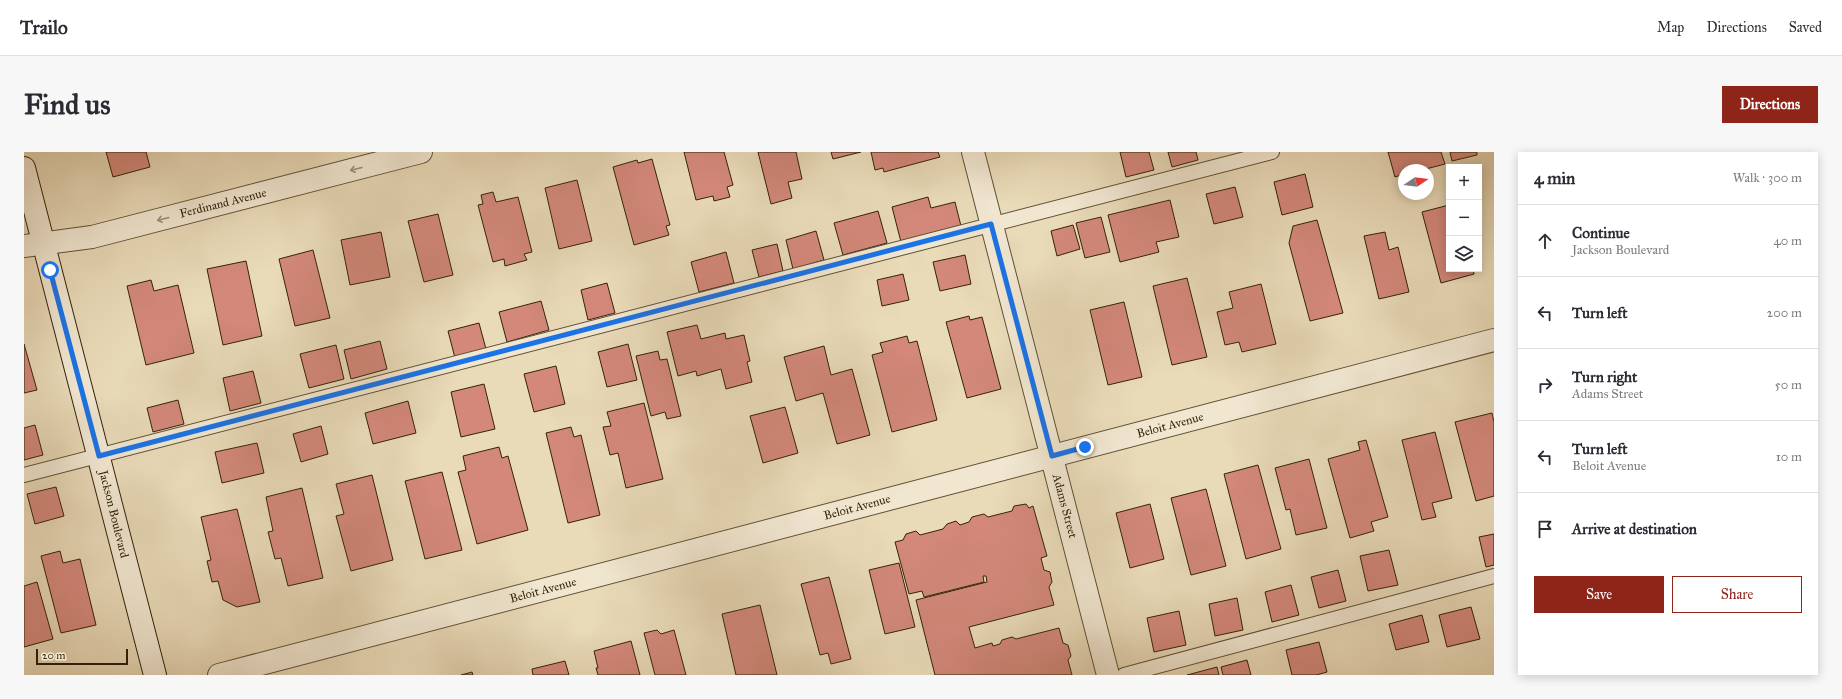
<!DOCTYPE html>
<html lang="en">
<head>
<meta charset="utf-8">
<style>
	:root { --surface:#fff; --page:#f7f7f7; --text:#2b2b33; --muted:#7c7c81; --line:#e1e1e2; --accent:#8f2418 }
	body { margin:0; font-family:"IM FELL Great Primer",serif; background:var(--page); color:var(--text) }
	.controls { position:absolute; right:12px; top:12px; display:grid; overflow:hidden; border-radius:0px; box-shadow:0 2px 10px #0003 }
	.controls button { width:36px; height:36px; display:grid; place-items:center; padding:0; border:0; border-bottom:1px solid var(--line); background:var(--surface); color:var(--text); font:20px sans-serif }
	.compass { position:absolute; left:1374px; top:12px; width:36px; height:36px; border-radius:50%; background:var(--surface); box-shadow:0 2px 10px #0003; rotate:77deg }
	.scale { position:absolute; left:12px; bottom:10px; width:92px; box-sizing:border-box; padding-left:4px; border:2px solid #332209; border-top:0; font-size:11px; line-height:14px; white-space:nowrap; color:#332209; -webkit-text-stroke:3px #f1e7d1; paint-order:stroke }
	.stop { position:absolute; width:12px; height:12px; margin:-9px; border:3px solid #1a73e8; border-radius:50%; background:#fff }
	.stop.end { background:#1a73e8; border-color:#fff; box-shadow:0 1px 4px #0008 }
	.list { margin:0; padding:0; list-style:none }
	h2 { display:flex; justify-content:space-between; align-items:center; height:52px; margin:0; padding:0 16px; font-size:17px }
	h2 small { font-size:13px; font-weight:400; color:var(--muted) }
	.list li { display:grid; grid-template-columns:26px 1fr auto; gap:12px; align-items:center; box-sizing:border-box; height:72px; padding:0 16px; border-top:1px solid var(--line) }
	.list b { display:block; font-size:15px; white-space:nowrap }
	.list p { margin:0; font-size:13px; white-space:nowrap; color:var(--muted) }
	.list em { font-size:13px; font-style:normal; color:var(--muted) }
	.actions { display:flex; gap:8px; padding:12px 16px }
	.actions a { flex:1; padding:9px 0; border:1px solid var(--accent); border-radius:0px; text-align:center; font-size:14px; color:var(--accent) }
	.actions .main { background:var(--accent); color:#fff }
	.icon { flex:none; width:22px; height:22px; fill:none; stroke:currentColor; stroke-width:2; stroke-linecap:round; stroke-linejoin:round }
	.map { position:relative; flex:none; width:1470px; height:523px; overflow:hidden; border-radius:0px }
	header { display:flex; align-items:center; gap:24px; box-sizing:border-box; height:56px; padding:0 20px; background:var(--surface); border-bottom:1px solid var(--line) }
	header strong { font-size:19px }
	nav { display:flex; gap:22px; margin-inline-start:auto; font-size:14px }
	.intro { display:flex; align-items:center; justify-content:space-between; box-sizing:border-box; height:96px; padding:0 24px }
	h1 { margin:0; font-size:28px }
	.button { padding:10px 18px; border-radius:0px; background:var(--accent); color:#fff; font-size:14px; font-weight:700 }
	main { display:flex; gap:24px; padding:0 24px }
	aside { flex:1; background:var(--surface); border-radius:0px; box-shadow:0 2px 10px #0003 }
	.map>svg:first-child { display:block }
	.building { fill:#d3887a; stroke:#332209 }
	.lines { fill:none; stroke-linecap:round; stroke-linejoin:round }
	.lane-casing { stroke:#605035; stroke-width:16 }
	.street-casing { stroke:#605035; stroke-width:24 }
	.secondary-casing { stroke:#332209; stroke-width:24 }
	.lane { stroke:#f1e7d1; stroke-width:14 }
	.street { stroke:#f1e7d1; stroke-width:22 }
	.secondary { stroke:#f1e7d1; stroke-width:22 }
	.oneway { stroke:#9c8e77 }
	.route { stroke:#1a73e8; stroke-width:5 }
	.labels { text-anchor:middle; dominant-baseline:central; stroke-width:3; stroke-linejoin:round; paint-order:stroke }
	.street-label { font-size:12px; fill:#332209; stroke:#f1e7d1 }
</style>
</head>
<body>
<header>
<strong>Trailo</strong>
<nav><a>Map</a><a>Directions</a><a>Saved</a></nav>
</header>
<div class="intro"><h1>Find us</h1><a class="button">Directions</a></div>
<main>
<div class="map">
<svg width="1470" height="523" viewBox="0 0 1470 523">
	<rect width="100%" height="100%" fill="#e9dab8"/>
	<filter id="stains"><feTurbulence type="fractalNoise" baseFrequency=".005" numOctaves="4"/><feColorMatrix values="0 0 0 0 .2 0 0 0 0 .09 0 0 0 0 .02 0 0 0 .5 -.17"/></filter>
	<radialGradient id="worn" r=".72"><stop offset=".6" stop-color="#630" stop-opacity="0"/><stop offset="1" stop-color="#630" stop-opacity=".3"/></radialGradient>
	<g class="building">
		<polygon points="82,0 122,0 126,15 89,25"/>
		<polygon points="660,0 700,0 709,33 703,35 706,45 690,49 689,44 672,48"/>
		<polygon points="734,0 772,0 778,27 764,30 768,46 747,52"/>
		<polygon points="807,0 837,0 809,7"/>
		<polygon points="847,0 914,0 916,5 860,20 859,16 851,18"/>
		<polygon points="1096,0 1125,0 1130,18 1102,25"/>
		<polygon points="1144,0 1172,0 1174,8 1148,15"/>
		<polygon points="1364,0 1417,0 1421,12 1398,18 1380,18 1380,22 1371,25"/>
		<polygon points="1426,0 1453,0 1453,3 1428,9"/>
		<polygon points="628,7 646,73 642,74 645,83 610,93 589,15 613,8 614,11"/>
		<polygon points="1281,22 1289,55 1258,63 1250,30"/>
		<polygon points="553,28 568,89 535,97 521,36"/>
		<polygon points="1211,35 1219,65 1190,72 1182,42"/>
		<polygon points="469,40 472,50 494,45 508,100 500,102 503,108 481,114 480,107 469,110 454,53 459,52 457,43"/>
		<polygon points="904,45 907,56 931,50 937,74 877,90 868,55"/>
		<polygon points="1146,48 1155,85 1132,90 1135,100 1096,110 1084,63"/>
		<polygon points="1425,53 1425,117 1449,117 1450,122 1417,131 1398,60"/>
		<polygon points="854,59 863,91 819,103 810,71"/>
		<polygon points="414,62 429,123 400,130 384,69"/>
		<polygon points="1077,65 1086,100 1061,106 1052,71"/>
		<polygon points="1293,68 1319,161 1286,169 1265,91 1269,74"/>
		<polygon points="1049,73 1056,97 1033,104 1027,79"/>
		<polygon points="792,79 800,108 769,117 762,88"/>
		<polygon points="357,80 366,125 326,133 317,88"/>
		<polygon points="1361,80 1365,98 1374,95 1385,140 1355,147 1340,84"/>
		<polygon points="753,92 759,119 735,125 728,98"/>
		<polygon points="289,98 306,166 271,174 255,107"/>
		<polygon points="702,100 710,131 675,140 667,110"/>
		<polygon points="941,103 947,132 916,139 909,110"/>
		<polygon points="222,109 238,184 199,193 183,117"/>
		<polygon points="879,122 885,148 858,154 853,128"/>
		<polygon points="1163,126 1183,205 1148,213 1129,134"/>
		<polygon points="127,128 130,139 154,133 170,201 122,213 103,134"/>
		<polygon points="583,131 591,161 564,168 557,138"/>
		<polygon points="1237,132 1252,192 1218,200 1215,190 1201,193 1193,160 1209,156 1205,140"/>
		<polygon points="517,149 525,178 483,190 475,160"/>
		<polygon points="1100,150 1118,225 1084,233 1066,158"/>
		<polygon points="945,164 946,168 958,165 977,237 943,246 922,170"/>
		<polygon points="455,171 462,197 431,206 424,179"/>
		<polygon points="673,173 677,187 701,181 702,187 720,183 726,209 723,210 728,230 702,237 697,217 673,224 672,219 654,224 643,180"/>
		<polygon points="883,184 885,191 893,189 913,268 868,280 848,203 859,200 856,191"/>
		<polygon points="356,189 363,217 327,227 320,198"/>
		<polygon points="0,192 13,238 0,241"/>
		<polygon points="604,192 613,228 583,235 574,200"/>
		<polygon points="312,193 320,227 285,236 276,202"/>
		<polygon points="800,194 807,223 828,217 846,283 813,292 799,241 772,249 760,205"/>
		<polygon points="634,199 636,208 643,207 657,264 643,267 641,260 627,264 612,204"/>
		<polygon points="532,214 541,252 510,260 500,222"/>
		<polygon points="229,219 237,251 206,259 199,226"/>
		<polygon points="460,232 471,277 437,285 427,240"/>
		<polygon points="154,248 160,272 129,280 123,256"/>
		<polygon points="384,249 392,281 349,292 341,261"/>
		<polygon points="620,251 639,327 602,336 594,301 586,303 579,275 587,274 583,260"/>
		<polygon points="761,255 774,301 739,311 726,264"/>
		<polygon points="1468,261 1470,270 1470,344 1452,349 1431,270"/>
		<polygon points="11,273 19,303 0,308 0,276"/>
		<polygon points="297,274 304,302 277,310 269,282"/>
		<polygon points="547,275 550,285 557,283 576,363 544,371 522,281"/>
		<polygon points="1411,280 1428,346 1408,351 1412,365 1398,368 1378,288"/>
		<polygon points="1342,288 1364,365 1347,370 1350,379 1326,386 1304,307 1336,298 1334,290"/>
		<polygon points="233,291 240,321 198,331 191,300"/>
		<polygon points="475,295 478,306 484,304 504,378 453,392 434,320 442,318 439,304"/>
		<polygon points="1285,307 1303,376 1272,383 1266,357 1262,358 1251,316"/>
		<polygon points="1234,313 1257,397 1222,407 1200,322"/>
		<polygon points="418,320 438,398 401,407 381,329"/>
		<polygon points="348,323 369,408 327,419 312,364 320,362 312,332"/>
		<polygon points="32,335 40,364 11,372 3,342"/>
		<polygon points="278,336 299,426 264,434 257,406 251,407 244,380 249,379 242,345"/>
		<polygon points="1182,337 1202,414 1167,423 1147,346"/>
		<polygon points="1002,352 1005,356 1009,354 1023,404 1017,406 1020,418 1026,420 1028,430 1025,435 1030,453 945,475 951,496 968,491 969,494 976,492 978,488 988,485 992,487 1035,476 1039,491 1044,493 1047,504 1044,508 1048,523 911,523 892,448 963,430 962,424 959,424 960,430 900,445 898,439 885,442 871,390 879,388 882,382 892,379 896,383 919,377 923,372 932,369 936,373 945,370 948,365 960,362 964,365 988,359 990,354"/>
		<polygon points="1126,352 1140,407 1106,416 1092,361"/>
		<polygon points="213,357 236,450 213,455 199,448 194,429 188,430 183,409 187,408 177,365"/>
		<polygon points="1470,382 1470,413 1462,415 1455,385"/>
		<polygon points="1365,398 1374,433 1344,439 1336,404"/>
		<polygon points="36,399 39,411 56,407 72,473 37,481 17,404"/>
		<polygon points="875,411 891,475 861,482 845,418"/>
		<polygon points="1314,418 1322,449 1295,456 1287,425"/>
		<polygon points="805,425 827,507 807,512 804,501 796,503 777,432"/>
		<polygon points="13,430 29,487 0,495 0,434"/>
		<polygon points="1267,433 1275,463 1248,470 1241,440"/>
		<polygon points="1213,446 1219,478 1191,484 1185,452"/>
		<polygon points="736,453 753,523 712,523 698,462"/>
		<polygon points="1447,455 1456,487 1423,495 1415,463"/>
		<polygon points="1155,459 1162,493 1130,500 1123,466"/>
		<polygon points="1398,463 1405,490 1372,498 1365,472"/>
		<polygon points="633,478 637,482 650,478 662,523 631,523 620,481"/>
		<polygon points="607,489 616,523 574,523 572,516 574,516 570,499"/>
		<polygon points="1295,490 1303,520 1292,523 1268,523 1262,498"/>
		<polygon points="1223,508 1227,523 1199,523 1197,515"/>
		<polygon points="541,509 545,523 509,523 508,517"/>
		<polygon points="1193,515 1195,523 1163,523"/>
		<polygon points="448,520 449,523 437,523"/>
	</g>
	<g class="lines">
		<defs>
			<g id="lane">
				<polyline points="0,323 1248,0"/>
				<polyline points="1100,523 1470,424"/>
			</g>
			<g id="street">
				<polyline points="949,0 1084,523"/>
				<polyline points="0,94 68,85 397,0"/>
				<polyline points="195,523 1470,188"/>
			</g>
			<polyline id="secondary" points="0,16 131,523"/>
		</defs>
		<use href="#lane" class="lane-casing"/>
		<use href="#street" class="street-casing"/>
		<use href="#secondary" class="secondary-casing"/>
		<use href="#lane" class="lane"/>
		<use href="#street" class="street"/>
		<use href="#secondary" class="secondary"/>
	</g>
	<defs><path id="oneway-shaft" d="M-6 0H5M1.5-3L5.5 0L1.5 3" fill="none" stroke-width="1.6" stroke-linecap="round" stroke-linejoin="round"/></defs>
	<g class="oneway">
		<use href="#oneway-shaft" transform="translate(332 17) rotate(166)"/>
		<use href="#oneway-shaft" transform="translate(139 67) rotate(166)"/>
	</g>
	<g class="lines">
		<polyline class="route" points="26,118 75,304 967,72 1028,304 1061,295"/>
	</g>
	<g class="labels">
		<g class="street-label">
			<text transform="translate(199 51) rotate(-14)">Ferdinand Avenue</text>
			<text transform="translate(1146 273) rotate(-15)">Beloit Avenue</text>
			<text transform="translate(1041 354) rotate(75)">Adams Street</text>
			<text transform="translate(833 355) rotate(-15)">Beloit Avenue</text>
			<text transform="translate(90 362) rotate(76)">Jackson Boulevard</text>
			<text transform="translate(519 438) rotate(-15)">Beloit Avenue</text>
		</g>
	</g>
	<rect width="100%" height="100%" filter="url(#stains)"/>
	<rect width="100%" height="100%" fill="url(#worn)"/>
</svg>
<div class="controls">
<button>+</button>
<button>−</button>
<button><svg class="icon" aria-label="layers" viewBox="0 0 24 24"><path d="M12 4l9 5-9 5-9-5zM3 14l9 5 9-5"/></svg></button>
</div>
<svg class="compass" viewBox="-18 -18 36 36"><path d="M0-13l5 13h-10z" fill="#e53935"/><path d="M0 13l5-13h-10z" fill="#7c7c81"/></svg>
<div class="scale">20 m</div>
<div class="stop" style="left:26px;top:118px"></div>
<div class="stop end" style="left:1061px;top:295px"></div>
</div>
<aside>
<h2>4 min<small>Walk · 300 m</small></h2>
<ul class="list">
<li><svg class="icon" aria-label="ahead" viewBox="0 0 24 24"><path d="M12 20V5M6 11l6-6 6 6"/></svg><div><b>Continue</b><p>Jackson Boulevard</p></div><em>40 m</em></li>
<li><svg class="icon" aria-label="left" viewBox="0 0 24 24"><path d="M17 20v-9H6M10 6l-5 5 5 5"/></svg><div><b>Turn left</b></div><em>200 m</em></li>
<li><svg class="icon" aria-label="right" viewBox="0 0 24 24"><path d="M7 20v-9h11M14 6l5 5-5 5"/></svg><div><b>Turn right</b><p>Adams Street</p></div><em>50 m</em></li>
<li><svg class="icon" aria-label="left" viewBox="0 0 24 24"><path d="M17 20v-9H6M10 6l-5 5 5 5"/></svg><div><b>Turn left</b><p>Beloit Avenue</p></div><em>10 m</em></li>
<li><svg class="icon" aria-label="arrive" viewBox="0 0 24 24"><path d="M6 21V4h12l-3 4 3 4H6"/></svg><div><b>Arrive at destination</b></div></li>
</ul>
<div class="actions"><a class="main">Save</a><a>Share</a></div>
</aside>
</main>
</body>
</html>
